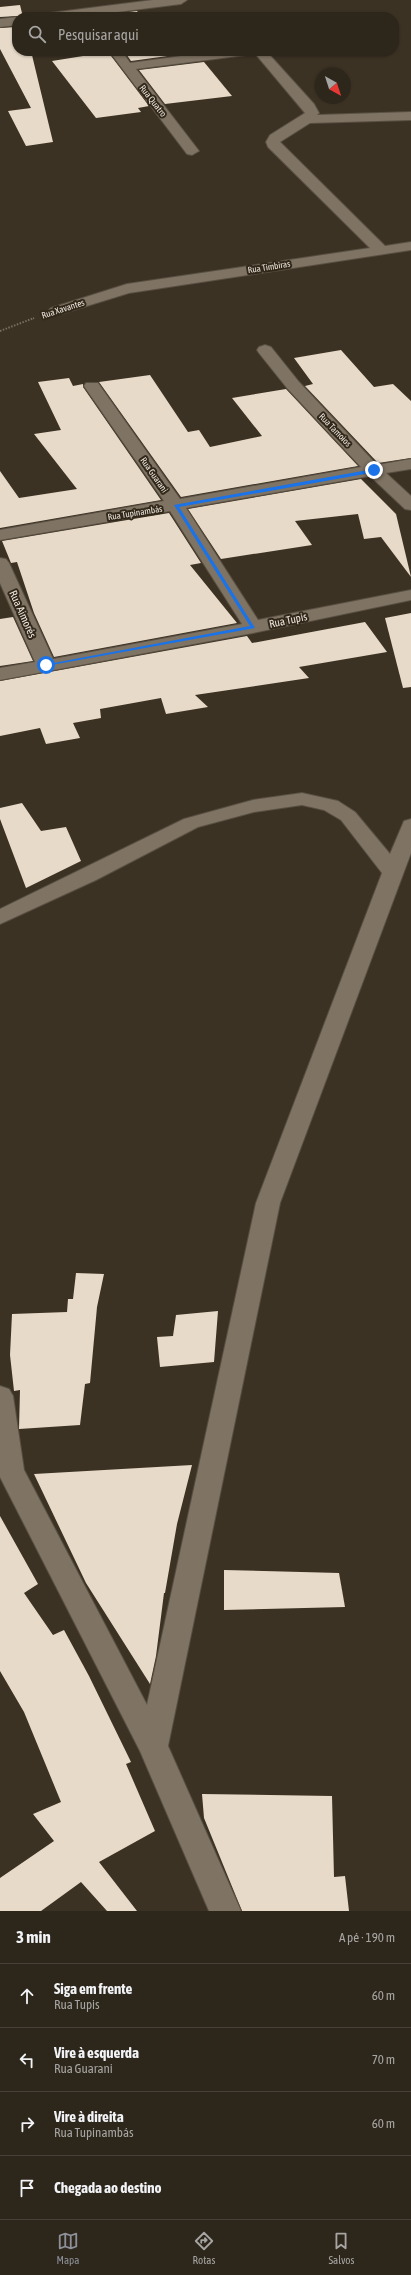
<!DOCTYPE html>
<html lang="pt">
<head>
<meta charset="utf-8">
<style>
	:root { --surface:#2d261b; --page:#393228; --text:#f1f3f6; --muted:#a7a5a3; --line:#48433a; --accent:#8c9099 }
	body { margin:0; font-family:"Asap Condensed",sans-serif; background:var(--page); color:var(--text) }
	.compass { position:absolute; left:315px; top:68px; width:36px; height:36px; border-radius:50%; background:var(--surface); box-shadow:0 1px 3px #0004; rotate:141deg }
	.stop { position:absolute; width:12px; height:12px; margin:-9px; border:3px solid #1a73e8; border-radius:50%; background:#fff }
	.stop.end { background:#1a73e8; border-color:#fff; box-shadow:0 1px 4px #0008 }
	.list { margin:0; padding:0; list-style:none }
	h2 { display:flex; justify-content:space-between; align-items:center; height:52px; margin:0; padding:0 16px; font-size:17px }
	h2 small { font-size:13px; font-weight:400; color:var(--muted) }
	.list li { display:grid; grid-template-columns:26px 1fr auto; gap:12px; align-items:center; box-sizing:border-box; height:64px; padding:0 16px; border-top:1px solid var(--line) }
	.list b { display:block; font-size:15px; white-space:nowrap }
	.list p { margin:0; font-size:13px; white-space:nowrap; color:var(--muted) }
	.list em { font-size:13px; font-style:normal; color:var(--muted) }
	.icon { flex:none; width:22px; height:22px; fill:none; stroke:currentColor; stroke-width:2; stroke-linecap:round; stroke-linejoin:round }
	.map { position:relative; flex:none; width:411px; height:1911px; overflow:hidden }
	.search { position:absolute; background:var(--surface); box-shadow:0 1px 3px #0004; left:12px; right:12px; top:12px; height:44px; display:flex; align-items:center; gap:10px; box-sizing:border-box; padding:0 14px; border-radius:16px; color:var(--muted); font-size:15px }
	.sheet { height:308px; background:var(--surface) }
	nav { display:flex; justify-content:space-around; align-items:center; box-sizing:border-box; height:56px; border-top:1px solid var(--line); background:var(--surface); font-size:11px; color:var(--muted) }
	nav a { display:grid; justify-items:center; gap:2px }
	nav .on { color:var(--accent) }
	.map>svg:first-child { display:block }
	.building { fill:#e7dac8 }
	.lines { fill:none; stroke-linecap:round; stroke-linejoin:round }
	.minor-casing { stroke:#584f42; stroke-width:2 }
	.path-far1 { stroke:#776e62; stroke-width:1.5; stroke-dasharray:1 1; stroke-linecap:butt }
	.path { stroke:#776e62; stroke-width:2; stroke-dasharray:1.5 1.5; stroke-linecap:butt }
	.minor { fill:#7f7363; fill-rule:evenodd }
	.route { fill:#1a73e8 }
	.labels { text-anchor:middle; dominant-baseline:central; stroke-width:4; stroke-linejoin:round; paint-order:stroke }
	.far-street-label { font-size:9px; fill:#ede6dd; stroke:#32281a }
	.street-label { font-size:11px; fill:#ede6dd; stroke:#32281a }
</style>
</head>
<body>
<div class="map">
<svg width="411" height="1911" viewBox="0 0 411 1911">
	<rect width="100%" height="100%" fill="#3c3224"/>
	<g class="building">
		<polygon points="20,5 23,17 17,16 0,17 0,7"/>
		<polygon points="137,11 141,17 94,16"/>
		<polygon points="17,27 17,51 31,51 53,142 26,146 8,111 31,108 0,49 0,28"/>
		<polygon points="124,51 196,51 197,52 131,61"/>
		<polygon points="108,52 149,106 138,108 141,112 96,118 52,61"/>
		<polygon points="204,62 232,96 165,104 139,70"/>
		<polygon points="341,350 374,387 393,384 411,401 411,458 378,463 305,386 313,384 294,358"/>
		<polygon points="150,375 188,432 199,430 210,447 262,436 232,398 286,389 358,466 181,497 99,382"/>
		<polygon points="69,378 73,386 83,384 83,387 161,500 0,528 0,471 19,498 77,489 34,434 61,430 38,382"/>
		<polygon points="361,479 396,514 411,577 381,537 364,539 358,514 295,521 312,545 221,559 188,509"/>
		<polygon points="169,513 201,563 190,565 237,623 54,657 34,613 17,562 11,563 2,541"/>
		<polygon points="411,613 411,687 403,688 385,618"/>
		<polygon points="13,617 33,661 0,666 0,619"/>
		<polygon points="365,622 387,652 299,667 309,678 195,695 208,707 166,714 161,698 100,709 101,718 73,723 80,738 46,744 40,728 0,736 0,681 247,636 252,643"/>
		<polygon points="22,803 41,831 66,827 81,861 26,888 0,819 0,808"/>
		<polygon points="76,1273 104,1274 97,1307 90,1383 85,1384 80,1425 19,1429 20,1390 14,1391 10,1355 12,1314 67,1312 68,1299 73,1299"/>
		<polygon points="218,1311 214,1362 160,1367 157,1337 173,1336 176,1315"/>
		<polygon points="192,1465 177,1524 165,1593 164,1593 156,1656 150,1684 86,1583 34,1474"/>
		<polygon points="0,1516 38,1584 24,1593 53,1635 64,1630 89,1676 131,1762 126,1764 155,1831 99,1862 137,1911 107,1911 81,1882 41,1911 0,1911 0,1878 54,1841 33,1814 61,1802 24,1712 0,1671"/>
		<polygon points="224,1570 339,1573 345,1607 224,1610"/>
		<polygon points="202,1794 332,1796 334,1877 345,1876 349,1911 242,1911 204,1818"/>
	</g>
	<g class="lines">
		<defs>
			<g id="minor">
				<polygon points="153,0 187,0 181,4 78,17 44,17 50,13"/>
				<polygon points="17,17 17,25 0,27 0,19"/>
				<polygon points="109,51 122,51 130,63 218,51 252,51 246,55 136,69 199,151 192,155 187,154"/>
				<polygon points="253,51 266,51 314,104 319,113 317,115 411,112 411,120 310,123 280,142 385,246 411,242 411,250 129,293 61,314 51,314 48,311 51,308 127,284 370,248 268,147 266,142 270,135 305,113"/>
				<polygon points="265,345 271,347 299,382 377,465 411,459 411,469 386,473 411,496 411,510 405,509 370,476 186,508 258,620 411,590 411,600 253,633 0,680 0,668 35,662 0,583 0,558 6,559 9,563 53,659 242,624 170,511 0,540 0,530 164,501 84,386 86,383 98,383 180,499 361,467 287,388 259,353 257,350 259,347"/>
				<polygon points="302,793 338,801 355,812 390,854 404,821 411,819 411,853 280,1203 168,1746 241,1911 209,1911 140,1751 0,1477 0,1386 9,1389 13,1396 24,1470 147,1705 256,1203 382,873 341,820 324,810 302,805 254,812 198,827 96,880 0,924 0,909 184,819 253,800"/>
			</g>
		</defs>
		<use href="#minor" class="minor-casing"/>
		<polyline class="path-far1" points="31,319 35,318"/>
		<polyline class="path" points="0,331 34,318"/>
		<use href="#minor" class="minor"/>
	</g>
	<polygon class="route" points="374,469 376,472 179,507 255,628 46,666 43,665 250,626 174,505"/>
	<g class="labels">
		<g class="far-street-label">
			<text transform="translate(153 101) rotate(52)">Rua Quatro</text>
			<text transform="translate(269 267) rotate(-9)">Rua Timbiras</text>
			<text transform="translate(63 309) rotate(-18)">Rua Xavantes</text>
			<text transform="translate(335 430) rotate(46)">Rua Tamoios</text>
			<text transform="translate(154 475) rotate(55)">Rua Guarani</text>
			<text transform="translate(135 513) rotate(-9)">Rua Tupinambás</text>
		</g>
		<g class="street-label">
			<text transform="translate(23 614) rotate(66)">Rua Aimorés</text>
			<text transform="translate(288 620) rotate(-12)">Rua Tupis</text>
		</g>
	</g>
</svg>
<svg class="compass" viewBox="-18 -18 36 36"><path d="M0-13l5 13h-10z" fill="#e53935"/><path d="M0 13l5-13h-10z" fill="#a7a5a3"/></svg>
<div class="stop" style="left:46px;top:665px"></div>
<div class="stop end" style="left:374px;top:470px"></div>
<div class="search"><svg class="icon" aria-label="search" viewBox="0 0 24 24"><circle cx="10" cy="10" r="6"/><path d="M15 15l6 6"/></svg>Pesquisar aqui</div>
</div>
<section class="sheet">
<h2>3 min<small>A pé · 190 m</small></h2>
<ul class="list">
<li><svg class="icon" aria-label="ahead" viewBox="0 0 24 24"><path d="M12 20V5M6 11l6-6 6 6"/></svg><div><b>Siga em frente</b><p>Rua Tupis</p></div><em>60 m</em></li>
<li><svg class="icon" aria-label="left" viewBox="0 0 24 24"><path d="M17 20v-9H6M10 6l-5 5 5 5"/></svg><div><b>Vire à esquerda</b><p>Rua Guarani</p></div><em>70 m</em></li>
<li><svg class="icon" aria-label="right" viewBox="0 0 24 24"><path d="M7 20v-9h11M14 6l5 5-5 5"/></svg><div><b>Vire à direita</b><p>Rua Tupinambás</p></div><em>60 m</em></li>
<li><svg class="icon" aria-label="arrive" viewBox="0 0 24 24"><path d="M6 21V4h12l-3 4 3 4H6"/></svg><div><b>Chegada ao destino</b></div></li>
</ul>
</section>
<nav>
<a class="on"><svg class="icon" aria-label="map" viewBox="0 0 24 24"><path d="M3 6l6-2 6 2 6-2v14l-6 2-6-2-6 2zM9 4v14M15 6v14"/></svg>Mapa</a>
<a><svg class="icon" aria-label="directions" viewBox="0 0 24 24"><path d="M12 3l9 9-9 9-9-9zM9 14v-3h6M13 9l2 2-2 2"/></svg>Rotas</a>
<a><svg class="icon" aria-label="saved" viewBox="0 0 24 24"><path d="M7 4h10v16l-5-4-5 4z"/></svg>Salvos</a>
</nav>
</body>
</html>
